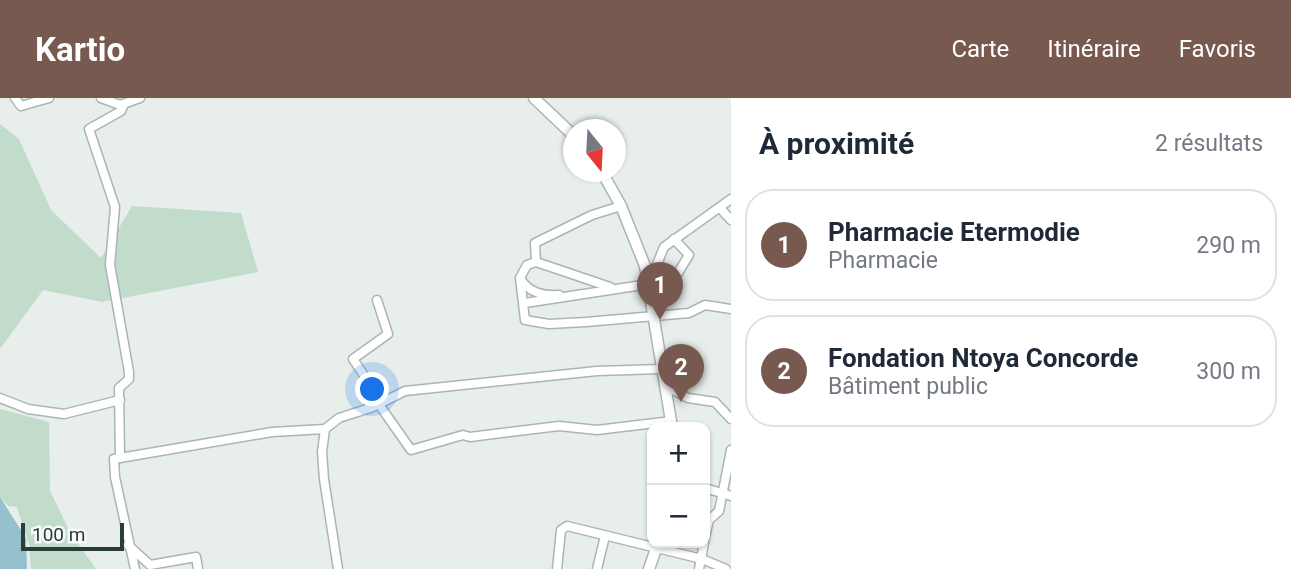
<!DOCTYPE html>
<html lang="fr">
<head>
<meta charset="utf-8">
<style>
	:root { --surface:#fff; --page:#f2f2f3; --text:#1f2937; --muted:#747a83; --line:#e0e1e3; --accent:#775950 }
	body { margin:0; font-family:Roboto,sans-serif; background:var(--page); color:var(--text) }
	.controls { position:absolute; right:21px; bottom:21px; display:grid; overflow:hidden; border-radius:14px; box-shadow:0 2px 5px #0004 }
	.controls button { width:63px; height:63px; display:grid; place-items:center; padding:0; border:0; border-bottom:2px solid var(--line); background:var(--surface); color:var(--text); font:35px sans-serif }
	.compass { position:absolute; left:563px; top:21px; width:63px; height:63px; border-radius:50%; background:var(--surface); box-shadow:0 2px 5px #0004; rotate:162deg }
	.scale { position:absolute; left:21px; bottom:18px; width:103px; box-sizing:border-box; padding-left:7px; border:4px solid #273e3a; border-top:0; font-size:19px; line-height:24px; white-space:nowrap; color:#273e3a; -webkit-text-stroke:5px #f7faf9; paint-order:stroke }
	.you { position:absolute; left:373px; top:292px; width:24px; height:24px; margin:-18px; border:5px solid #fff; border-radius:50%; background:#1a73e8; box-shadow:0 0 0 10px #1a73e833 }
	.badge { display:grid; place-items:center; width:46px; height:46px; border-radius:50%; background:var(--accent); color:#fff; font-size:23px; font-weight:700 }
	.pin { position:absolute; translate:-50% -58px; filter:drop-shadow(0 2px 4px #0008) }
	.pin::after { content:''; position:absolute; top:37px; width:24px; height:21px; background:inherit; clip-path:polygon(0 0,100% 0,50% 100%) }
	.list { margin:0; padding:0; list-style:none }
	h2 { display:flex; justify-content:space-between; align-items:center; height:91px; margin:0; padding:0 28px; font-size:30px }
	h2 small { font-size:23px; font-weight:400; color:var(--muted) }
	.list li { display:grid; grid-template-columns:46px 1fr auto; gap:21px; align-items:center; box-sizing:border-box; height:112px; margin:0 14px 14px; padding:0 14px; border:2px solid var(--line); border-radius:28px }
	.list b { display:block; font-size:26px; white-space:nowrap }
	.list p { margin:0; font-size:23px; white-space:nowrap; color:var(--muted) }
	.list em { font-size:23px; font-style:normal; color:var(--muted) }
	.map { position:relative; flex:none; width:731px; height:471px; overflow:hidden }
	header { display:flex; align-items:center; gap:42px; box-sizing:border-box; height:98px; padding:0 35px; background:var(--accent); color:#fff }
	header strong { font-size:33px }
	nav { display:flex; gap:38px; margin-inline-start:auto; font-size:24px }
	main { display:flex }
	aside { flex:1; background:var(--surface) }
	.map>svg:first-child { display:block }
	.green { fill:#c2dccb }
	.water { fill:#96c0cc }
	.lines { fill:none; stroke-linecap:round; stroke-linejoin:round }
	.minor-casing { stroke:#aab6b2; stroke-width:11 }
	.tertiary-casing { stroke:#aab6b2; stroke-width:13 }
	.minor { stroke:#fff; stroke-width:8 }
	.tertiary { stroke:#fff; stroke-width:10 }
</style>
</head>
<body>
<header>
<strong>Kartio</strong>
<nav><a>Carte</a><a>Itinéraire</a><a>Favoris</a></nav>
</header>
<main>
<div class="map">
<svg width="731" height="471" viewBox="0 0 731 471">
	<rect width="100%" height="100%" fill="#e7eeeb"/>
	<g class="green">
		<polygon points="0,26 19,41 51,112 101,160 132,108 241,115 258,174 102,204 43,192 0,251"/>
		<polygon points="0,311 49,324 50,393 70,434 96,471 31,471 29,447 17,409 8,408 0,399"/>
	</g>
	<polygon class="water" points="0,399 26,440 27,471 0,471"/>
	<g class="lines">
		<defs>
			<g id="minor">
				<polyline points="15,0 21,8 49,0"/>
				<polyline points="101,0 120,7 140,0"/>
				<polyline points="720,110 731,122"/>
				<polyline points="536,164 527,167 520,180 525,222 549,226 586,224 689,215 705,207 731,211"/>
				<path d="M521,182C530,195 543,198 559,197"/>
				<polyline points="673,183 689,157 674,141"/>
				<polyline points="610,189 536,164 535,145 592,117 621,108"/>
				<polyline points="377,202 388,236 353,261 381,303"/>
				<polyline points="525,205 649,186 664,149 731,101"/>
				<polyline points="667,289 688,300 715,304 731,321"/>
				<polyline points="0,300 28,311 64,316 120,302"/>
				<polyline points="378,305 411,352 463,337 470,339 559,328 597,332 672,323"/>
				<polyline points="120,360 119,290 129,281 129,274 110,167 115,109 89,31 121,13 124,6"/>
				<polyline points="705,390 731,398"/>
				<polyline points="705,439 709,422 719,413 731,352"/>
				<polyline points="128,447 150,467 196,459 198,471"/>
				<polyline points="135,471 115,379 114,361 272,334 325,331"/>
				<polyline points="338,471 324,381 322,354 325,331 339,320 373,309 405,293 597,273 662,271"/>
				<polyline points="557,471 561,432 567,428 702,461 726,471"/>
				<polyline points="597,471 605,438"/>
				<polyline points="699,471 704,445"/>
			</g>
			<g id="tertiary">
				<polyline points="534,0 573,37"/>
				<polyline points="602,74 621,108 645,168 672,329"/>
				<polyline points="649,471 658,445"/>
			</g>
		</defs>
		<use href="#minor" class="minor-casing"/>
		<use href="#tertiary" class="tertiary-casing"/>
		<use href="#minor" class="minor"/>
		<use href="#tertiary" class="tertiary"/>
	</g>
</svg>
<div class="controls">
<button>+</button>
<button>−</button>
</div>
<svg class="compass" viewBox="-18 -18 36 36"><path d="M0-13l5 13h-10z" fill="#e53935"/><path d="M0 13l5-13h-10z" fill="#747a83"/></svg>
<div class="scale">100 m</div>
<div class="you"></div>
<div class="pin badge" style="left:660px;top:222px">1</div>
<div class="pin badge" style="left:681px;top:304px">2</div>
</div>
<aside>
<h2>À proximité<small>2 résultats</small></h2>
<ul class="list">
<li><span class="badge">1</span><div><b>Pharmacie Etermodie</b><p>Pharmacie</p></div><em>290 m</em></li>
<li><span class="badge">2</span><div><b>Fondation Ntoya Concorde</b><p>Bâtiment public</p></div><em>300 m</em></li>
</ul>
</aside>
</main>
</body>
</html>
